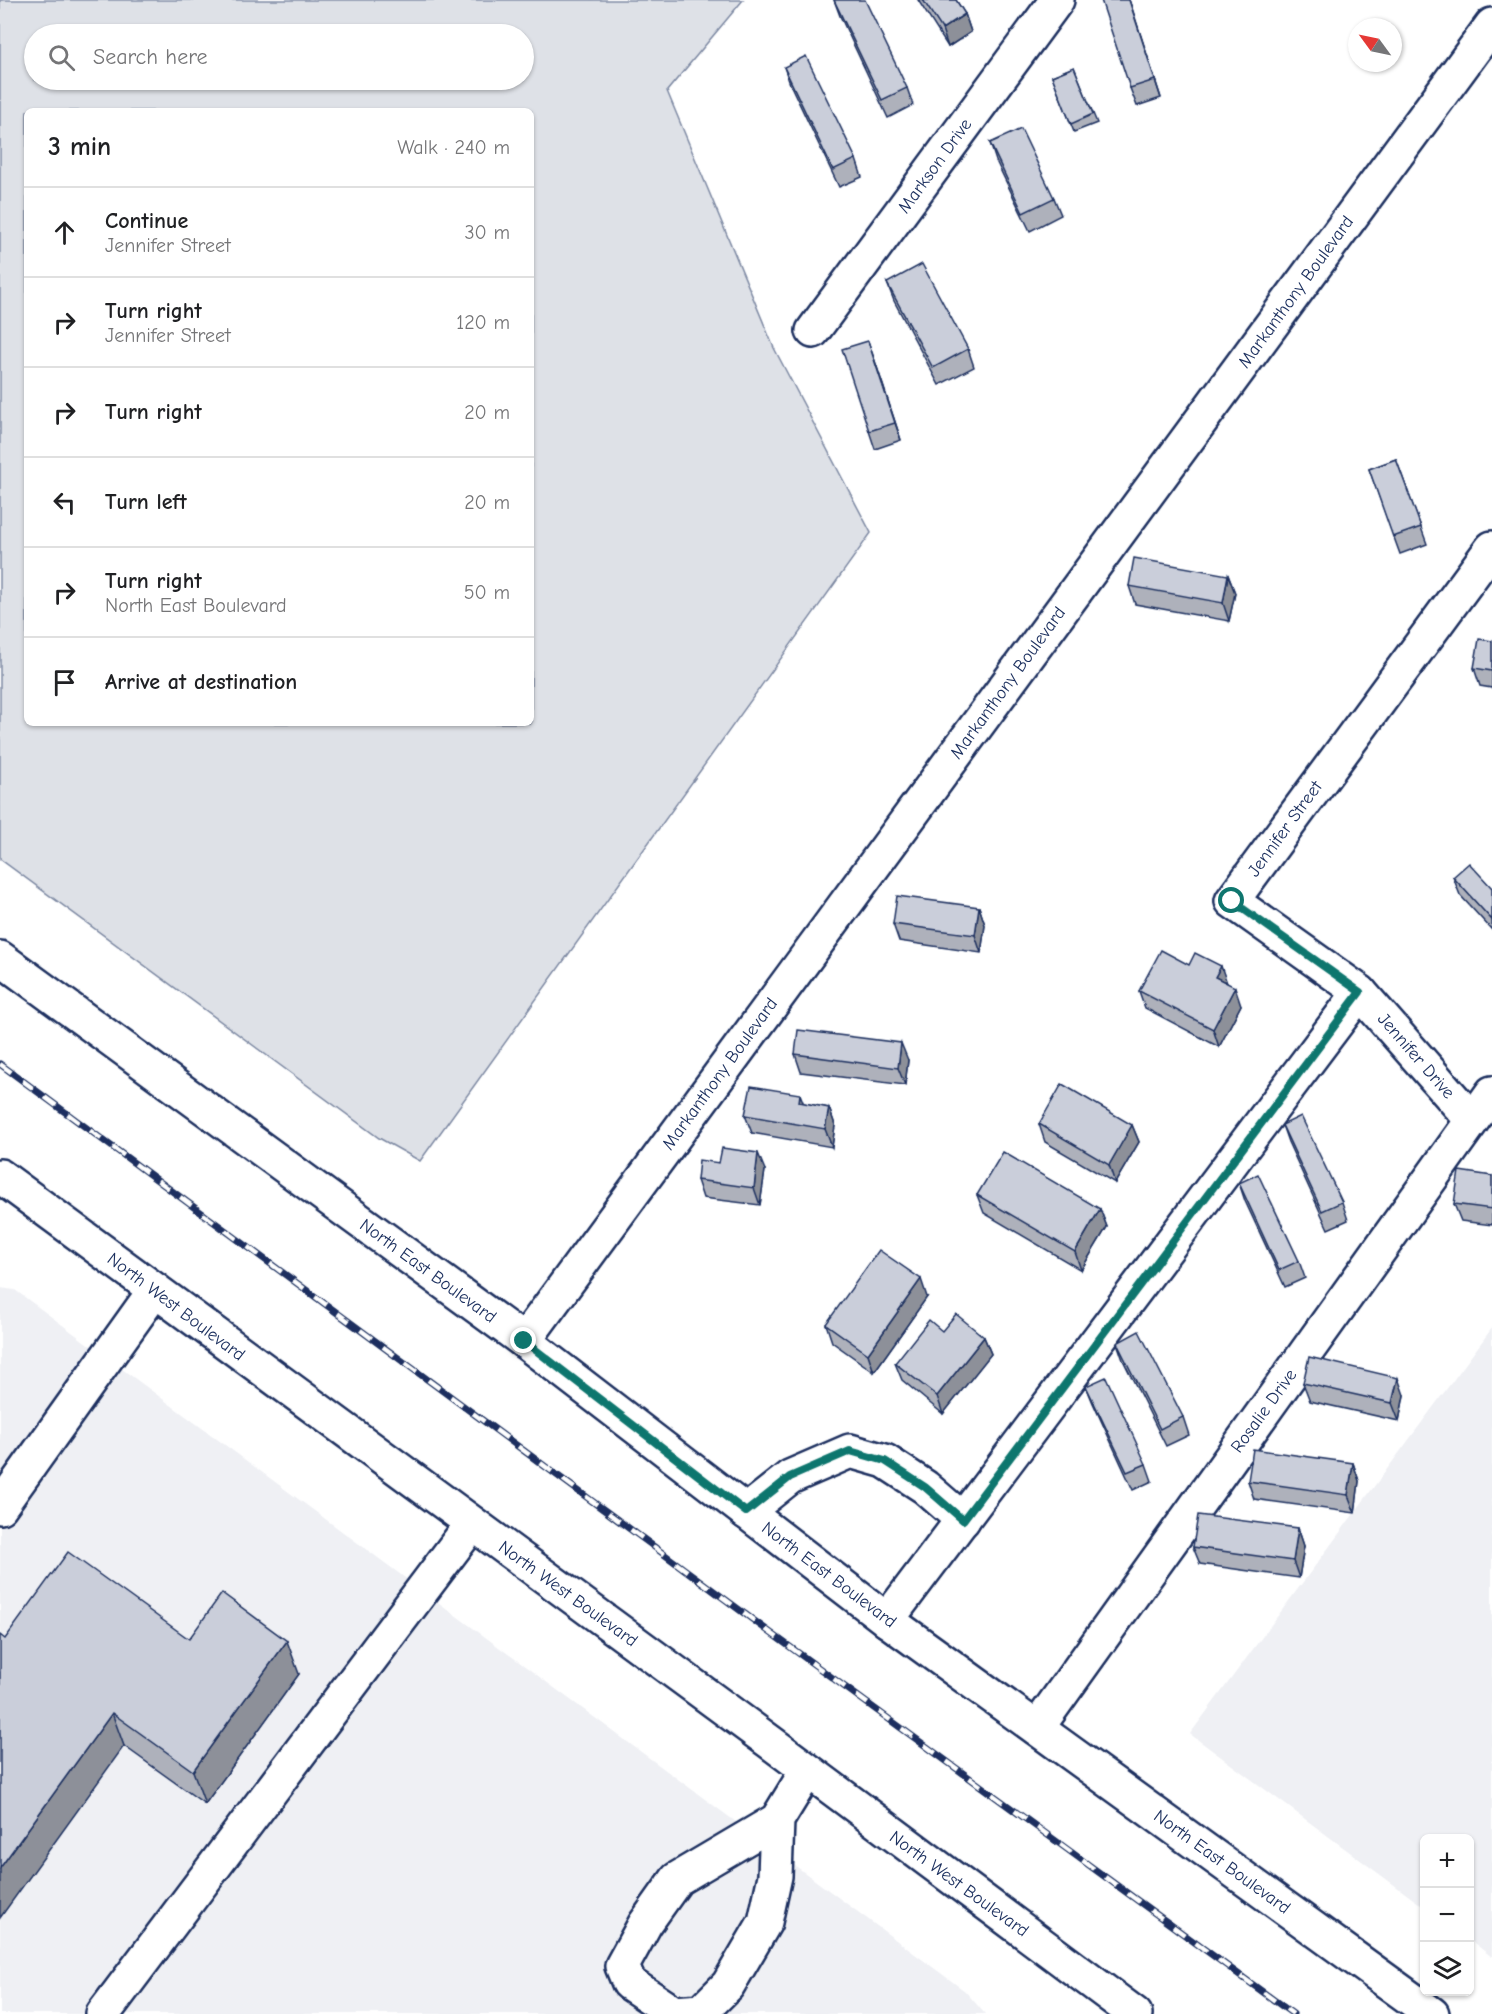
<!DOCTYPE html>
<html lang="en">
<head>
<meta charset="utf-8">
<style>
	:root { --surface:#fff; --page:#f2f2f2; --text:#202124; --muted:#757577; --line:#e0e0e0 }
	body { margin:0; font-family:"Comic Neue",sans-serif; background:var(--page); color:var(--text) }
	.controls { position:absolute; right:18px; bottom:18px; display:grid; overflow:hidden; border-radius:9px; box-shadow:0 2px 4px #0004 }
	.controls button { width:54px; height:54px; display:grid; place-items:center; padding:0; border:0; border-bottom:2px solid var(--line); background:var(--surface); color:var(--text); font:30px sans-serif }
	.compass { position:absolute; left:1348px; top:18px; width:54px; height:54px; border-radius:50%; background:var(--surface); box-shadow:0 2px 4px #0004; rotate:303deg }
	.stop { position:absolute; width:18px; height:18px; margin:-14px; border:4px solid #0f766e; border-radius:50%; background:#fff }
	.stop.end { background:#0f766e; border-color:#fff; box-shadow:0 2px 6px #0008 }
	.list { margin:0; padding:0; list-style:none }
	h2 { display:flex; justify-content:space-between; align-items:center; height:78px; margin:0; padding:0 24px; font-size:26px }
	h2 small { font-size:20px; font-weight:400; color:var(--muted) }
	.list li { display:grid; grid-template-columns:39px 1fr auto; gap:18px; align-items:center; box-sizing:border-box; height:90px; padding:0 24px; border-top:2px solid var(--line) }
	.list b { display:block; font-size:22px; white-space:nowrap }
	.list p { margin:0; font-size:20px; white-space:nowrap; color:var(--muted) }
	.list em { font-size:20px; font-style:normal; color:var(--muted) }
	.icon { flex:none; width:33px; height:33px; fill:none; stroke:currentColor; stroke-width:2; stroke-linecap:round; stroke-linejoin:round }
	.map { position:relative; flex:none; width:1492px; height:2014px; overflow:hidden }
	.search { position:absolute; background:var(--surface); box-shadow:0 2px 4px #0004; left:24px; top:24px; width:510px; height:66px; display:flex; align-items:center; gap:15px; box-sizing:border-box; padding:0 21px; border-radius:33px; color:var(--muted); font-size:22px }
	.panel { position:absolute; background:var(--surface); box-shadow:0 2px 4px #0004; left:24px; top:108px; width:510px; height:618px; border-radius:9px }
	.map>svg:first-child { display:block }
	.built { fill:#eff0f4 }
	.green { fill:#dee1e7; stroke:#7c88a2; stroke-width:1.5; fill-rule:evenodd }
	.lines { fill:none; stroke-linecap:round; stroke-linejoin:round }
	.minor-casing { stroke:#1b2f5e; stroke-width:38 }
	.major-casing { stroke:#1b2f5e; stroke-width:38 }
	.minor { stroke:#fff; stroke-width:33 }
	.major { stroke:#fff; stroke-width:33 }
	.rail-casing { stroke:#1b2f5e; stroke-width:7 }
	.rail { stroke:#fff; stroke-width:4.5; stroke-dasharray:14; stroke-linecap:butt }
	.wall { fill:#aeb1bb; stroke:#1b2f5e; stroke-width:1.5 }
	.shaded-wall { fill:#8d9099; stroke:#1b2f5e; stroke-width:1.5 }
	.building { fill:#caceda; stroke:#1b2f5e; stroke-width:1.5 }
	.route { stroke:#0f766e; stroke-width:8 }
	.labels { text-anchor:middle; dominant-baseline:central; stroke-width:6; stroke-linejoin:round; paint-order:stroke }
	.street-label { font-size:18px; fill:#1b2f5e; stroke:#fff }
</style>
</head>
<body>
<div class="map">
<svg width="1492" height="2014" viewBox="0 0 1492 2014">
	<rect width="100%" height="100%" fill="#fff"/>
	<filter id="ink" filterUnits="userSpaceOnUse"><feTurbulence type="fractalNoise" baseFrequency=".0167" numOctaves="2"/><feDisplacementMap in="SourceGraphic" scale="12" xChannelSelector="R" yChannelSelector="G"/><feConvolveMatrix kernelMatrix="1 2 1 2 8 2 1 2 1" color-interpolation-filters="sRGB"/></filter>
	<g filter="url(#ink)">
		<g class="built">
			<polygon points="0,1288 15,1290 965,1991 985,2014 0,2014"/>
			<polygon points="1492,1328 1492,1957 1470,1940 1470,1838 1424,1838 1424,1907 1190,1734"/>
		</g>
		<path class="green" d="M0,0H743L667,91L774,348L871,533L420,1161L379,1138L0,859ZM524,34V80H34V34ZM27,111H531V723H27Z"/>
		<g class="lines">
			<defs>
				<g id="minor">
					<polyline points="813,331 1057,0"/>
					<polyline points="1360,992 1472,1120"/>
					<polyline points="524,1341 1492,25"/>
					<polyline points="0,1507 155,1290"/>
					<polyline points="746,1512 790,1477 850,1451 885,1461 925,1487 963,1520"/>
					<polyline points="887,1620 1360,992 1232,901 1492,548"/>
					<polyline points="1037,1728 1492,1093"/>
					<polyline points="777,1820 775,1876 765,1922 728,1985 702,2011 674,2013 629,1983 622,1966 645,1924 677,1879 777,1820 807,1771"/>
					<polyline points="103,2014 472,1524"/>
				</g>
				<g id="major">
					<polyline points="0,958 524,1341 887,1620 1432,2014"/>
					<polyline points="0,1176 770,1742 1135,2014"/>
				</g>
			</defs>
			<use href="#minor" class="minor-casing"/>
			<use href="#major" class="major-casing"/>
			<use href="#minor" class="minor"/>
			<use href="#major" class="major"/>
			<defs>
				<polyline id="rail" points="0,1064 760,1625 1293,2014"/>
			</defs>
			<use href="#rail" class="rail-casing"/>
			<use href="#rail" class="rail"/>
		</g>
		<g class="wall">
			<polygon points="834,0 907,88 913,105 888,118 840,16"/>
			<polygon points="918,0 956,0 965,14 971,32 948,47"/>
			<polygon points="1129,0 1161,98 1137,106 1130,88"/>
			<polygon points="784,67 856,159 862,177 839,187 790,84"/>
			<polygon points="1074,67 1097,123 1074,132 1052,76"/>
			<polygon points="990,143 1054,198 1061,215 1030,231 996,161"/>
			<polygon points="887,283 968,349 974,367 939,385 894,301"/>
			<polygon points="874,358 901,440 875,449 869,431"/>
			<polygon points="1396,459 1427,544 1400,554 1369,469"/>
			<polygon points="1228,575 1235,593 1229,621 1135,604 1129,586"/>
			<polygon points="1492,641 1492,688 1480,686 1474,668"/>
			<polygon points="1453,877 1492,888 1492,930 1460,895"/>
			<polygon points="979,907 985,925 981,953 899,941 893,924"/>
			<polygon points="1189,965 1227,983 1241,1005 1219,1047 1145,1008 1139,991"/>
			<polygon points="795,1054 908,1060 905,1085 801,1072"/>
			<polygon points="804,1103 829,1108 835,1125 832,1147 752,1133 745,1115"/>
			<polygon points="1039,1124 1132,1125 1139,1142 1115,1183 1045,1142"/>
			<polygon points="1282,1125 1342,1202 1348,1220 1328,1229 1288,1142"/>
			<polygon points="719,1163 765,1170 760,1205 703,1198 697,1180"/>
			<polygon points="1492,1176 1492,1225 1461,1221 1454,1204"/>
			<polygon points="1239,1183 1299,1261 1305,1278 1285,1287 1245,1201"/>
			<polygon points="977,1195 1100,1209 1107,1227 1081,1270 984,1213"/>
			<polygon points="927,1297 874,1372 832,1342 826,1324"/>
			<polygon points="942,1331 984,1337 991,1354 943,1414 902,1380 895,1363"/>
			<polygon points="1117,1343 1183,1417 1189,1435 1166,1446 1123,1360"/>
			<polygon points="1303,1383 1404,1395 1399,1421 1310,1401"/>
			<polygon points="1086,1386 1146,1464 1152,1481 1133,1490 1093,1403"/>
			<polygon points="1353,1463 1359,1481 1355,1513 1254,1499 1248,1481"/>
			<polygon points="1298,1528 1304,1546 1299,1578 1200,1564 1193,1547"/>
			<polygon points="5,1639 189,1639 299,1674 205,1804 124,1746"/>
		</g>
		<g class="shaded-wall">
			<polygon points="1129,0 1132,8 1161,98 1155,80"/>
			<polygon points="965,14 971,32 948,47 942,29"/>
			<polygon points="868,341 874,358 901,440 895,423"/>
			<polygon points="1228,575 1235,593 1229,621 1223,603"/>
			<polygon points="979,907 985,925 981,953 975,935"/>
			<polygon points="1221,966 1227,983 1215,977"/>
			<polygon points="1235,987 1241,1005 1219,1047 1213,1029"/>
			<polygon points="901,1043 908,1060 905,1085 898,1068"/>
			<polygon points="800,1094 807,1112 799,1102"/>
			<polygon points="829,1108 835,1125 832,1147 825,1129"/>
			<polygon points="1132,1125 1139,1142 1115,1183 1109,1165"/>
			<polygon points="758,1153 765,1170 760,1205 754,1188"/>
			<polygon points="1100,1209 1107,1227 1081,1270 1075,1252"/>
			<polygon points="921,1279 927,1297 874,1372 868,1354"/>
			<polygon points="984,1337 991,1354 943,1414 937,1396"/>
			<polygon points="1398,1378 1404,1395 1399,1421 1392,1403"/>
			<polygon points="1353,1463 1359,1481 1355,1513 1348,1495"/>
			<polygon points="1298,1528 1304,1546 1299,1578 1293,1561"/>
			<polygon points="287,1641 299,1674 205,1804 193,1771"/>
			<polygon points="112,1713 124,1746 0,1918 0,1868"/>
		</g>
		<g class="building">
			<polygon points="834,0 865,0 907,88 882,100"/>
			<polygon points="923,0 956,0 965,14 942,29"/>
			<polygon points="1101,0 1129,0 1155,80 1130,88"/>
			<polygon points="806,56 856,159 833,170 784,67"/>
			<polygon points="1074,67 1093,114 1071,124 1052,76"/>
			<polygon points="1021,129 1054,198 1023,213 990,143"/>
			<polygon points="922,264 968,349 933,368 887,283"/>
			<polygon points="868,341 895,423 869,431 842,349"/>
			<polygon points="1396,459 1421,527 1393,537 1369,469"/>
			<polygon points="1134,558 1228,575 1223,603 1129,586"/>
			<polygon points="1479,639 1492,641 1492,671 1474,668"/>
			<polygon points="1469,863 1492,888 1492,920 1453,877"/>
			<polygon points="897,896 979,907 975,935 893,924"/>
			<polygon points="1161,950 1189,965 1195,953 1221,966 1215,977 1235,987 1213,1029 1139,991"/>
			<polygon points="798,1030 901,1043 898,1068 795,1054"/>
			<polygon points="1062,1084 1132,1125 1109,1165 1039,1124"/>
			<polygon points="751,1086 800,1094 799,1102 829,1108 825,1129 745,1115"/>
			<polygon points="1301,1116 1342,1202 1322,1211 1282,1125"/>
			<polygon points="722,1148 758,1153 754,1188 697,1180 699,1160 719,1163"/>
			<polygon points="1003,1152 1100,1209 1075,1252 977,1195"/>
			<polygon points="1459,1171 1492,1176 1492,1209 1454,1204"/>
			<polygon points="1258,1174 1299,1261 1279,1270 1239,1183"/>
			<polygon points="879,1250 921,1279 868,1354 826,1324"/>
			<polygon points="956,1314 984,1337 937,1396 895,1363 929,1320 942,1331"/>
			<polygon points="1139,1331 1183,1417 1160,1429 1117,1343"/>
			<polygon points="1309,1357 1398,1378 1392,1403 1303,1383"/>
			<polygon points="1106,1377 1146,1464 1127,1472 1086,1386"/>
			<polygon points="1253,1449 1353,1463 1348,1495 1248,1481"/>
			<polygon points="1198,1515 1298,1528 1293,1561 1193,1547"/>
			<polygon points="68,1552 189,1639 222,1593 287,1641 193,1771 112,1713 0,1868 0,1635 5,1639"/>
		</g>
	</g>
	<g class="lines" filter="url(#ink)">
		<polyline class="route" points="524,1341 746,1512 790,1477 850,1451 885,1461 925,1487 963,1520 1360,992 1232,901"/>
	</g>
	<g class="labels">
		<g class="street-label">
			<text transform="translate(935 166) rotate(-54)">Markson Drive</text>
			<text transform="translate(1296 292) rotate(-54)">Markanthony Boulevard</text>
			<text transform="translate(1008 683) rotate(-54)">Markanthony Boulevard</text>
			<text transform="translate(1285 829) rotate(-54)">Jennifer Street</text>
			<text transform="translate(1416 1056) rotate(49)">Jennifer Drive</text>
			<text transform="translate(720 1074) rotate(-54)">Markanthony Boulevard</text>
			<text transform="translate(428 1271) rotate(36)">North East Boulevard</text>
			<text transform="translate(176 1307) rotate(37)">North West Boulevard</text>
			<text transform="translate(1264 1411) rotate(-54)">Rosalie Drive</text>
			<text transform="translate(829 1575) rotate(37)">North East Boulevard</text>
			<text transform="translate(568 1594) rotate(36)">North West Boulevard</text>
			<text transform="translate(1222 1862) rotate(36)">North East Boulevard</text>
			<text transform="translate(959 1884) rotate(36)">North West Boulevard</text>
		</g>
	</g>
</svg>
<div class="controls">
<button>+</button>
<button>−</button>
<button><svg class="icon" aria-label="layers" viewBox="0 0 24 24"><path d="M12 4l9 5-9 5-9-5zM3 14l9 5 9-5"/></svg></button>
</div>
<svg class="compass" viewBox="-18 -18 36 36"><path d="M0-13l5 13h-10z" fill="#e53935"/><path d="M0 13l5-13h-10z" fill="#757577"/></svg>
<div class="stop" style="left:1232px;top:901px"></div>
<div class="stop end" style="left:524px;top:1341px"></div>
<div class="search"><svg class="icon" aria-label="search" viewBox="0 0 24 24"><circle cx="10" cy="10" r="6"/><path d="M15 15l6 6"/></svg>Search here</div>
<section class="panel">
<h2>3 min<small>Walk · 240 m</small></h2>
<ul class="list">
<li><svg class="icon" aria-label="ahead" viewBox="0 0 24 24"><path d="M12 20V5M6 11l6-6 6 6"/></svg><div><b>Continue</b><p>Jennifer Street</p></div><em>30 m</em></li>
<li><svg class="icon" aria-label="right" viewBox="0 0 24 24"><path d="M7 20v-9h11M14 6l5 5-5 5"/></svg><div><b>Turn right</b><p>Jennifer Street</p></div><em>120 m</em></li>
<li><svg class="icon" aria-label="right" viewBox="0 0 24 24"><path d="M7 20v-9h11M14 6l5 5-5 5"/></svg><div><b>Turn right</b></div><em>20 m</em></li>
<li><svg class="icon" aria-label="left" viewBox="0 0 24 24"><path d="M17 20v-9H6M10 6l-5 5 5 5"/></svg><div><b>Turn left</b></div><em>20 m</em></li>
<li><svg class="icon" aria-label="right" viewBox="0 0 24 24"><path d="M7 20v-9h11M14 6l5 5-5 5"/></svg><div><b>Turn right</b><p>North East Boulevard</p></div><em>50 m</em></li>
<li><svg class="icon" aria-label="arrive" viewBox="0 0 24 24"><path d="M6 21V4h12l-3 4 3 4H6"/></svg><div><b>Arrive at destination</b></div></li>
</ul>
</section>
</div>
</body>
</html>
